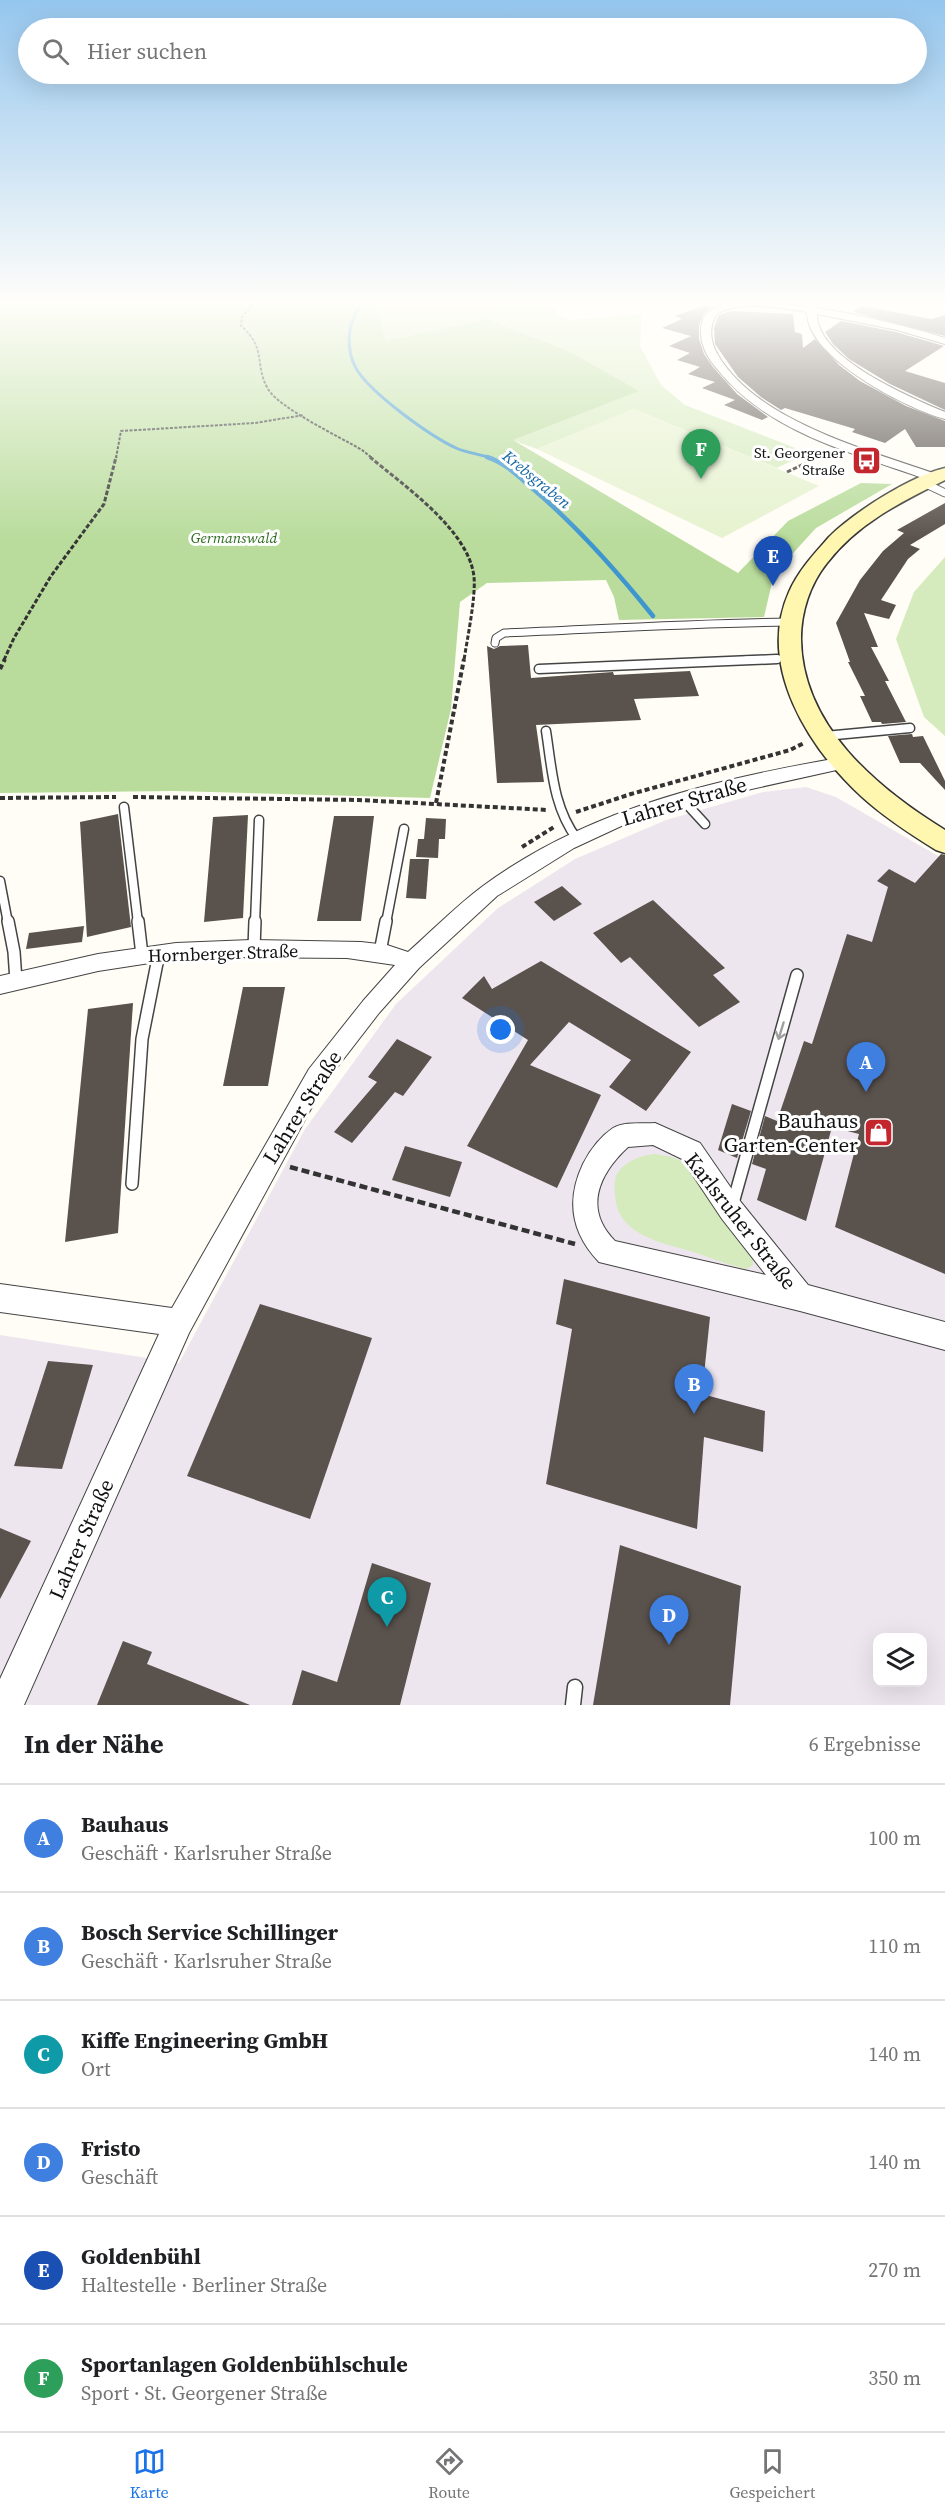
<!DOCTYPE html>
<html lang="de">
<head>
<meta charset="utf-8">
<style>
	:root { --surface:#fff; --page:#f6f6f6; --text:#202124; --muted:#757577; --line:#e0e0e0; --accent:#1a73e8 }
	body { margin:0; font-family:"Source Serif 4",serif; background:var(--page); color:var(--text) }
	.controls { position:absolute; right:18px; bottom:18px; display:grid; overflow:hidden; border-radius:12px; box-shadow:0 6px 24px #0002 }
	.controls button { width:54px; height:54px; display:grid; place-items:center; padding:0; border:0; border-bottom:2px solid var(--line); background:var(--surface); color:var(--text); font:30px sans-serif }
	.you { position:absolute; left:501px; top:1030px; width:21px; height:21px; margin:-15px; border:4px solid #fff; border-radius:50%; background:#1a73e8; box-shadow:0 0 0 9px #1a73e833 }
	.badge { display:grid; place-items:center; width:39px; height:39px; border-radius:50%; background:var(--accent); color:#fff; font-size:20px; font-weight:700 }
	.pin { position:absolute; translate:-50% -50px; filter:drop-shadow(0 2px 3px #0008) }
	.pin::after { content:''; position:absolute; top:32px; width:21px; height:18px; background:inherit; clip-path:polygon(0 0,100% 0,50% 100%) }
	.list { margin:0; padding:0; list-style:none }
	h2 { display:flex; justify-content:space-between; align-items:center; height:78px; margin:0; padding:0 24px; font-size:26px }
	h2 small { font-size:20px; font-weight:400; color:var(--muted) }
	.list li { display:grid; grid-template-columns:39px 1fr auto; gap:18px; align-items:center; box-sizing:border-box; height:108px; padding:0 24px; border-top:2px solid var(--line) }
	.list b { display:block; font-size:22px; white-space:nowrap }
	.list p { margin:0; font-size:20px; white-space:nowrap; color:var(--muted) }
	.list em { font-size:20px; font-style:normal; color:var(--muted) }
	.icon { flex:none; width:33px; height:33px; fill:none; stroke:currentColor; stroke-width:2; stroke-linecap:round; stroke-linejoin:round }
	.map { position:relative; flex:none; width:945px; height:1705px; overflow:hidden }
	.search { position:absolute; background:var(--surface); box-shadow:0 6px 24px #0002; left:18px; right:18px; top:18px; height:66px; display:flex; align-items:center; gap:15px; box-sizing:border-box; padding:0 21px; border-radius:33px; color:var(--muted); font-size:22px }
	.sheet { height:726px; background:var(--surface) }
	nav { display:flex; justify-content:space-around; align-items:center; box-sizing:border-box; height:84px; border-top:2px solid var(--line); background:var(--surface); font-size:16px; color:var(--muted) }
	nav a { display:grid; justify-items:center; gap:3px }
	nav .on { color:var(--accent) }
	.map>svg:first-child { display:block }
	.industrial { fill:#eee6ef; fill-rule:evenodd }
	.green { fill:#d5ebbd }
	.forest { fill:#b9dc9c }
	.pitch { fill:#e6f2cf }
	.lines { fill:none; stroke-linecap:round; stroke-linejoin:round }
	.stream-far1 { stroke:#3f96cf; stroke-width:3 }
	.stream { stroke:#3f96cf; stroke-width:4.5 }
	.building { fill:#5a524d }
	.lane-far4-casing { stroke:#444; stroke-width:7 }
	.lane-far3-casing { stroke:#444; stroke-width:9 }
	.lane-far2-casing { stroke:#444; stroke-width:11 }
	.lane-far1-casing { stroke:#444; stroke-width:14 }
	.lane-casing { stroke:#444; stroke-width:17 }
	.street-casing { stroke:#444; stroke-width:2 }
	.secondary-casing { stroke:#333; stroke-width:3 }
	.path-far3 { stroke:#333; stroke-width:2; stroke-dasharray:3 1.5; stroke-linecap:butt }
	.path-far2 { stroke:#333; stroke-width:3; stroke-dasharray:4.5 2; stroke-linecap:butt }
	.path-far1 { stroke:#333; stroke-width:4; stroke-dasharray:5 3; stroke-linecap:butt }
	.path { stroke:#333; stroke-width:4.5; stroke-dasharray:8 4; stroke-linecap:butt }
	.lane-far4 { stroke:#fff; stroke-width:5 }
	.lane-far3 { stroke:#fff; stroke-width:7 }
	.lane-far2 { stroke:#fff; stroke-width:8 }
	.lane-far1 { stroke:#fff; stroke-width:11 }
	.lane { stroke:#fff; stroke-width:14 }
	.street { fill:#fff; fill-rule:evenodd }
	.secondary { fill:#fff6b0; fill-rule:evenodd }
	.oneway { stroke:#a0a0a0 }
	.labels { text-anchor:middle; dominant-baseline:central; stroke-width:6; stroke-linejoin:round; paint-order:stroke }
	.far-poi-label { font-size:15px; fill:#111; stroke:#fff; text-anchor:end }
	.far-park-label { font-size:15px; font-style:italic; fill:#2f6b1f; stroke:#fff }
	.far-water-label { font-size:16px; font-style:italic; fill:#1768a6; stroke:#fff }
	.street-label { font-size:18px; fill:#111; stroke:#fff }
	.near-street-label { font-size:21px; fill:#111; stroke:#fff }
	.near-poi-label { font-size:21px; fill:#111; stroke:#fff; text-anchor:end }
</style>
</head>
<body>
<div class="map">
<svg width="945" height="1705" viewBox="0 0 945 1705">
	<rect width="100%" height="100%" fill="#fffdf5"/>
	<path class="industrial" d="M806,787L836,797L945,860V1705H0V1335L179,1363L305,1129L396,1004L498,908L575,859L666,820L763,792ZM878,1638H922V1682H878Z"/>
	<g class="green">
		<polygon points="375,302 549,302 558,315 571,320 642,314 640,346 661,385 685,405 808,453 777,468 634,409 537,449 512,440 638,391 487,319 386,341"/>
		<polygon points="945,557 945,736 924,717 896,639 914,592"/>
		<path d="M655,1154L672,1157L686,1163L753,1256V1265L747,1269C727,1265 709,1257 690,1251C658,1242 617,1234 615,1195C614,1189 614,1182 616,1176C623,1162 641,1155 655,1154Z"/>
	</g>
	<polygon class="forest" points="0,302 375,302 386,341 487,319 570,352 639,391 513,440 738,573 788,521 861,483 892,484 816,528 774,574 764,617 619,620 614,597 606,580 487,583 460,602 451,709 430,798 174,791 0,793"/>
	<polygon class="pitch" points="634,409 819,486 722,538 537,449"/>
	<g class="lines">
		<path class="stream-far1" d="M359,302L361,305C347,323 345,350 357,370C372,394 430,436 456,448C467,453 480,454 491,458"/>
		<path class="stream" d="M487,457C504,462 519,477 532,488C577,526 616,570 653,616"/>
	</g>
	<g class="building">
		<polygon points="705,305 712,307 704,314 699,325 699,339 704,354 713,367 737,394 768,417 762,420 724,405 735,400 702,388 715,382 688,374 700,367 677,360 690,353 669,346 691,336 662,328 682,319 675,316"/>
		<polygon points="862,306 931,319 945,315 945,336 853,312"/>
		<polygon points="731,311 793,314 795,332 802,334 803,348 815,339 839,365 860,381 906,406 945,421 945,447 916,447 905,429 885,443 852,432 855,429 785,408 781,410 761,397 738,377 715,344 714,328 717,319 719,315"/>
		<polygon points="841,321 896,332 944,346 905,371 945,383 945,410 890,384 849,359 833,344 825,332"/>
		<polygon points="945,503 945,524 910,545 920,549 908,559 881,600 896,605 889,619 864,613 878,647 871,647 889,681 885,681 906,722 882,724 881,722 872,722 860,696 865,696 848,662 850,662 836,623 860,580 883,551 904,533 897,530"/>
		<polygon points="528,645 531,678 613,672 614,675 690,671 699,696 634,699 641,720 536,725 544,782 497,783 487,646 494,649 500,646"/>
		<polygon points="912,734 913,737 923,736 945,781 945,790 920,763 900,763 888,736"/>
		<polygon points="118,814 131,927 87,937 80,822"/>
		<polygon points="248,815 243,918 204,922 213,817"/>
		<polygon points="334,816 374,816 361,921 317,921"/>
		<polygon points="426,818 446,819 445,839 439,839 438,858 416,857 418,839 424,839"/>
		<polygon points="941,854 945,855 945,1274 835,1227 859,1134 832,1127 806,1221 757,1200 766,1169 752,1164 765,1116 777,1121 804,1041 812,1044 847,934 872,942 888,887 877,881 889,869 915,883"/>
		<polygon points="410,859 429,859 426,899 406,898"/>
		<polygon points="562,886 582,904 554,921 534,902"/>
		<polygon points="653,900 725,968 713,975 740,1002 699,1027 630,957 621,963 593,933"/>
		<polygon points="84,926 82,942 26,949 29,933"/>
		<polygon points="541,961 691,1052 646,1111 609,1087 631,1060 569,1022 530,1065 601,1095 557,1188 467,1146 528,1040 462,998 484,976 492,989"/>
		<polygon points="243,987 285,987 268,1086 223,1086"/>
		<polygon points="133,1003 118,1233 65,1242 88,1009"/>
		<polygon points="397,1039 432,1057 403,1096 395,1092 352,1143 334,1132 377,1082 368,1077"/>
		<polygon points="732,1104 751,1111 737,1158 718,1150"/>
		<polygon points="405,1146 462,1162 450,1197 392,1180"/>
		<polygon points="564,1279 710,1317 702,1394 765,1411 763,1452 704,1437 697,1529 546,1484 572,1329 556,1324"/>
		<polygon points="260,1304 372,1338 310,1519 187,1476"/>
		<polygon points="48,1361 93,1365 62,1469 14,1466"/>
		<polygon points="0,1528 31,1541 0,1599"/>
		<polygon points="620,1545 741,1586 730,1705 593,1705"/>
		<polygon points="372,1563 431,1583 400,1705 292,1705 302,1670 337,1682"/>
		<polygon points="123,1641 152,1652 147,1664 250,1705 97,1705"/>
	</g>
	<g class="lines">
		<defs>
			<polyline id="lane-far4" points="812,311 814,302"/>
			<g id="lane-far3">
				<polyline points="924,483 945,493"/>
				<path d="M495,643L496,638L504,633C599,629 694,623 789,622"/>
				<polyline points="746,660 777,659"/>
			</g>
			<g id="lane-far2">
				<polyline points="539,669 777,659"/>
				<path d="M546,731C552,769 553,807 577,839"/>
				<polyline points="825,736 910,728"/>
				<polyline points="681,798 705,824"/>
				<polyline points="124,807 138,923"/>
				<polyline points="0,881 8,923"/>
				<polyline points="255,923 259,820"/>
				<polyline points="386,923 404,829"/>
			</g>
			<g id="lane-far1">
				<polyline points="8,921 14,952 16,981"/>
				<polyline points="138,921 142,955"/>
				<polyline points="254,948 255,921"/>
				<polyline points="380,952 386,921"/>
				<polyline points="132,1184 142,1039 159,953"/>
				<polyline points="733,1203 797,975"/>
			</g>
			<polyline id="lane" points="573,1705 575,1687"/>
			<g id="street">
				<path d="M733,302C805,302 877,317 945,338V344L897,330L817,314C816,358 910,397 945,412V419C907,409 806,357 807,312C781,308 743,300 718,313C708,325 710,342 718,355C757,422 871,451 939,475L941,478L939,481H931C857,454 769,434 718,370C709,360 701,347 701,333C700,312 715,306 733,302Z"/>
				<path d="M844,757L850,759L853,763L850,767L684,804L630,822L574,848L497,896L419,968L379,1013L325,1083L189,1333L24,1705H0V1679L159,1334L0,1312V1284L172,1308L309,1069L363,1001L395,965L347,958L232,957L176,959L98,971L0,994V976L98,954L176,943L251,940L361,942L387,945L408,952C433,930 457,905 483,886C589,808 717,779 844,757Z"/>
				<path d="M655,1123L700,1143L740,1201L808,1285L945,1322V1350L800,1311L599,1262C571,1233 566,1200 583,1164C590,1150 601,1136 613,1128C624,1121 643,1124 655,1123ZM653,1145L682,1159L722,1219L766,1275L615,1241C583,1209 599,1174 628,1147Z"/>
			</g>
			<path id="secondary" d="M945,468V480C901,502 858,523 827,563C810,584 801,612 801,639C802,726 877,788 945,830V853L936,850C910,834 884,817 862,797C809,748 756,666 789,592C798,571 814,554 829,537C854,512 911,476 945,468Z"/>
		</defs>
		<use href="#lane-far4" class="lane-far4-casing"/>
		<use href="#lane-far3" class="lane-far3-casing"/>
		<use href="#lane-far2" class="lane-far2-casing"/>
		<use href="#lane-far1" class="lane-far1-casing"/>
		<use href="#lane" class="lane-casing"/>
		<use href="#street" class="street-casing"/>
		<use href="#secondary" class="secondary-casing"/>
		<g class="path-far3">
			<path d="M255,302L242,317L241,326C267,348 254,365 268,389C279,408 340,437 362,450L372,458"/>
			<polyline points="116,458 121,431 255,423 304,415"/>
			<polyline points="815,458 820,456"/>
		</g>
		<g class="path-far2">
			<path d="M370,457C404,486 469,530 474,577C476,597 467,640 464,660"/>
			<polyline points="787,472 819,457"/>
			<polyline points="4,660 14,638 51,576 104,504 116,457"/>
		</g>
		<g class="path-far1">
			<polyline points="0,669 5,659"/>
			<polyline points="133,797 359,800 548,810"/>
			<polyline points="0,798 116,797"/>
			<polyline points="436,803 464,659"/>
			<polyline points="576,812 631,794 790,750 804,743"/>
			<polyline points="522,847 554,827"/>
		</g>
		<polyline class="path" points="290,1167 575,1244"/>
		<use href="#lane-far4" class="lane-far4"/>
		<use href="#lane-far3" class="lane-far3"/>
		<use href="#lane-far2" class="lane-far2"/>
		<use href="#lane-far1" class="lane-far1"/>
		<use href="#lane" class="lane"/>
		<use href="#street" class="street"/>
		<use href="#secondary" class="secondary"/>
	</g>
	<defs><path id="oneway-shaft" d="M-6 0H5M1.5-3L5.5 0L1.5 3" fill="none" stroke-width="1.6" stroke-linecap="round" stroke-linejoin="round" transform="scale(1.5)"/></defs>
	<use class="oneway" href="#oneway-shaft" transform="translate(781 1031) rotate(107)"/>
	<linearGradient id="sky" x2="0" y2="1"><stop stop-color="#95c6ee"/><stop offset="0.56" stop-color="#fffefa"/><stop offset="1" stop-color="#fffefa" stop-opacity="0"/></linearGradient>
	<rect width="945" height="540" fill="url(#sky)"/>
	<defs>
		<symbol id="bus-square" viewBox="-11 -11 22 22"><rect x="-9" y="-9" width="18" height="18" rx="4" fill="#c4262e" stroke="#fff"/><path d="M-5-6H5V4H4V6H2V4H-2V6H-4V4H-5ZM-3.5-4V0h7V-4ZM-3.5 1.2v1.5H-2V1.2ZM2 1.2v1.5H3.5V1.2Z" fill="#fff"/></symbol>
		<symbol id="shop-square" viewBox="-11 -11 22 22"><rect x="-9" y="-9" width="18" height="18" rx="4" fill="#c4262e" stroke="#fff"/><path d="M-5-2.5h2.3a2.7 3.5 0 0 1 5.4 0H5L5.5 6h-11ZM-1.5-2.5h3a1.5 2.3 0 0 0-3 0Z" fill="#fff"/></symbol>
	</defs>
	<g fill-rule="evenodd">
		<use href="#bus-square" x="850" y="444" width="33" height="33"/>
		<use href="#shop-square" x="862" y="1116" width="33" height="33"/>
	</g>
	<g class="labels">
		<g class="far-poi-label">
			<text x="845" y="452">St. Georgener<tspan x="845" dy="17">Straße</tspan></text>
		</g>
		<g class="far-park-label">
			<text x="234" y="537">Germanswald</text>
		</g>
		<g class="far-water-label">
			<text transform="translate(537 479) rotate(39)">Krebsgraben</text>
		</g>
		<g class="street-label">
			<text transform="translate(223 953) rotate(-2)">Hornberger Straße</text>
		</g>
		<g class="near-street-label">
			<text transform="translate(684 801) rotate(-16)">Lahrer Straße</text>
			<text transform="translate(302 1107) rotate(-58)">Lahrer Straße</text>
			<text transform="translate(741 1221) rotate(52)">Karlsruher Straße</text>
			<text transform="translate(81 1539) rotate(-66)">Lahrer Straße</text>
		</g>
		<g class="near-poi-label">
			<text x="858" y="1120">Bauhaus<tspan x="858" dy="24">Garten-Center</tspan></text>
		</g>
	</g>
</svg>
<div class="controls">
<button><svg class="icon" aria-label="layers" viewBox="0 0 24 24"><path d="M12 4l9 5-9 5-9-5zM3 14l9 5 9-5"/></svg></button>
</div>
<div class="you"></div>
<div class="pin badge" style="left:866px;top:1092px;background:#3f7fe0">A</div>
<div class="pin badge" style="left:694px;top:1414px;background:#3f7fe0">B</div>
<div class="pin badge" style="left:387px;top:1627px;background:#0f9aa8">C</div>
<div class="pin badge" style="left:669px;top:1645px;background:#3f7fe0">D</div>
<div class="pin badge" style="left:773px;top:586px;background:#1a4fb4">E</div>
<div class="pin badge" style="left:701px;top:479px;background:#2e9e5b">F</div>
<div class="search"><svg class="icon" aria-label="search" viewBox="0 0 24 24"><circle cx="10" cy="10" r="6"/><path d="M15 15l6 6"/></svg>Hier suchen</div>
</div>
<section class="sheet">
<h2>In der Nähe<small>6 Ergebnisse</small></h2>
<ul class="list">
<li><span class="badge" style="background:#3f7fe0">A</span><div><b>Bauhaus</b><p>Geschäft · Karlsruher Straße</p></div><em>100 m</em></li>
<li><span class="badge" style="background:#3f7fe0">B</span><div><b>Bosch Service Schillinger</b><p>Geschäft · Karlsruher Straße</p></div><em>110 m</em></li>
<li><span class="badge" style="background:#0f9aa8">C</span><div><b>Kiffe Engineering GmbH</b><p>Ort</p></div><em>140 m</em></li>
<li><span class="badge" style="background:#3f7fe0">D</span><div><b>Fristo</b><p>Geschäft</p></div><em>140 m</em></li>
<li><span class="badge" style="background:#1a4fb4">E</span><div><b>Goldenbühl</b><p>Haltestelle · Berliner Straße</p></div><em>270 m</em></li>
<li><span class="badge" style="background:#2e9e5b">F</span><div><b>Sportanlagen Goldenbühlschule</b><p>Sport · St. Georgener Straße</p></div><em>350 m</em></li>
</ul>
</section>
<nav>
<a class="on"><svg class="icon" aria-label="map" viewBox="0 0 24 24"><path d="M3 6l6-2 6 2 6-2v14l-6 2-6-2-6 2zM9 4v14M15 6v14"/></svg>Karte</a>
<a><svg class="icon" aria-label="directions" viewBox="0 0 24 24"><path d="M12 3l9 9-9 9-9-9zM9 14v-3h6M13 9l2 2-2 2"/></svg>Route</a>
<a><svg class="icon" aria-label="saved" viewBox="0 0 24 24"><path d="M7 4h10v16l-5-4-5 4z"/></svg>Gespeichert</a>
</nav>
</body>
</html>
